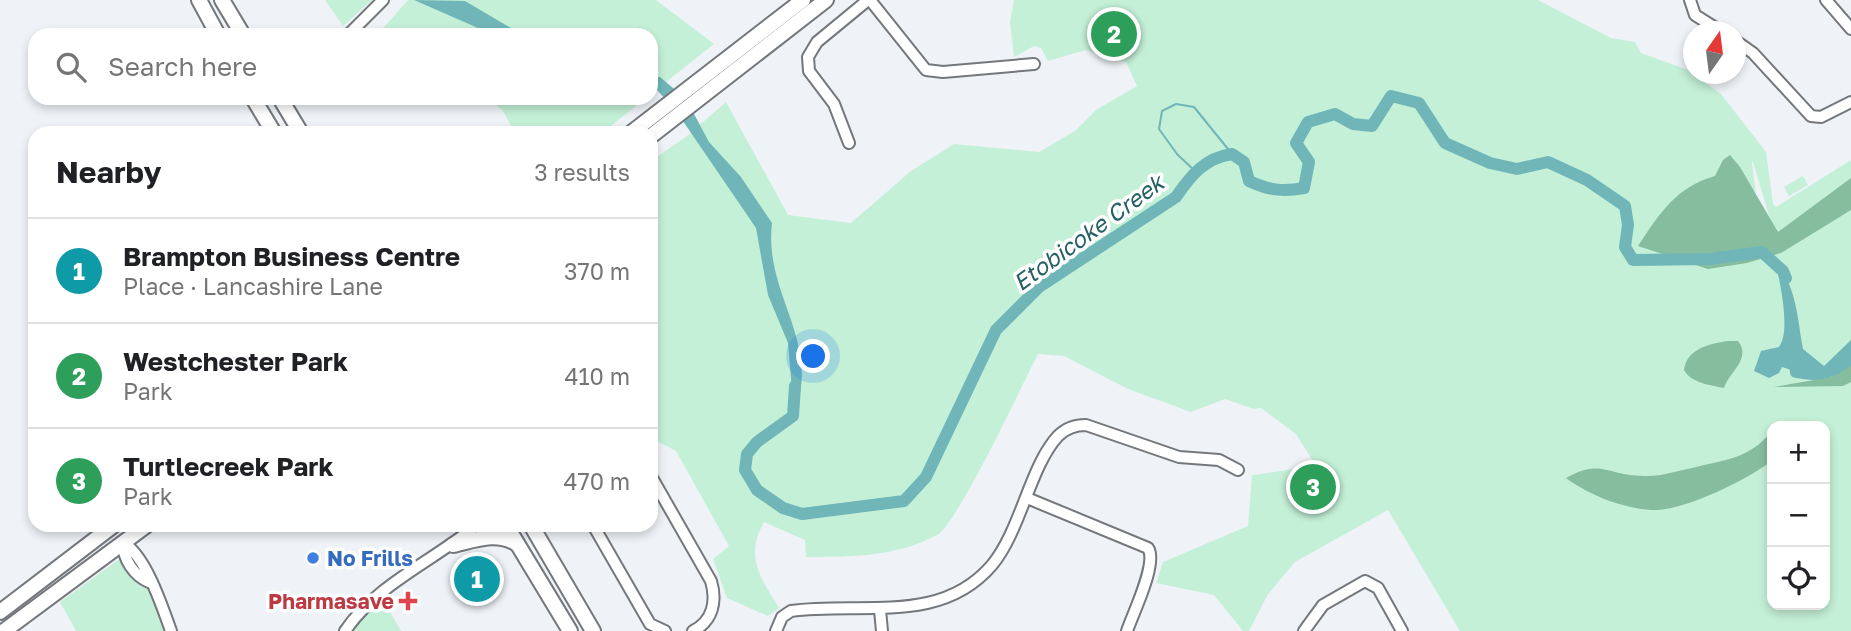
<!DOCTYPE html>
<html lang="en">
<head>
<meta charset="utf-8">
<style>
	:root { --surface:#fff; --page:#f2f2f2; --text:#202124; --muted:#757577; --line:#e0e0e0; --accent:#db2777 }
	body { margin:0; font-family:"Golos Text",sans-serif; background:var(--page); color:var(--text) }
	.controls { position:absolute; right:21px; bottom:21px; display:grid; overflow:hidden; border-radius:14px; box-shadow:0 4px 10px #0003 }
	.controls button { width:63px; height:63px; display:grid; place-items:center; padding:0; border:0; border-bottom:2px solid var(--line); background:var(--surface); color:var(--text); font:35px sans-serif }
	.compass { position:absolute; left:1683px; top:21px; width:63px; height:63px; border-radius:50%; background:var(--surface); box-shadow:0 4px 10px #0003; rotate:14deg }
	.you { position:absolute; left:814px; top:357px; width:24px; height:24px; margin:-18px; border:5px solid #fff; border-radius:50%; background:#1a73e8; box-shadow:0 0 0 10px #1a73e833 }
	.badge { display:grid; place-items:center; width:46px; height:46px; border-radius:50%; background:var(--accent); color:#fff; font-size:23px; font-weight:700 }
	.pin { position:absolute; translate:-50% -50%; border:4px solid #fff; box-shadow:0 2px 7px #0006 }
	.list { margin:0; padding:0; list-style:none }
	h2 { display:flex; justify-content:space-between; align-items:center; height:91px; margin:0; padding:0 28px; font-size:30px }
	h2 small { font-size:23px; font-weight:400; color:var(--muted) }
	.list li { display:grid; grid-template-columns:46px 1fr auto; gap:21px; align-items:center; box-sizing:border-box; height:105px; padding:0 28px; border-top:2px solid var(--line) }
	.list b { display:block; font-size:26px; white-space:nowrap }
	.list p { margin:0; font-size:23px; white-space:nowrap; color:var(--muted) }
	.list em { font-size:23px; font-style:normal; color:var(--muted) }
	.icon { flex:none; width:38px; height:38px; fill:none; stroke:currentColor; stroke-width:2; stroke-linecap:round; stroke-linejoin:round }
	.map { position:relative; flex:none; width:1851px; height:631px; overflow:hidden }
	.search { position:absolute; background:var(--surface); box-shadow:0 4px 10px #0003; left:28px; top:28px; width:630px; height:77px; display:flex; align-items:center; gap:18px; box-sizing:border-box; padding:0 24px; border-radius:21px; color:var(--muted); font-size:26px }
	.panel { position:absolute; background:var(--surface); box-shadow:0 4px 10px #0003; left:28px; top:126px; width:630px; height:406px; border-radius:21px }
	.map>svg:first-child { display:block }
	.green { fill:#c4f0d7; fill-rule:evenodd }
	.forest { fill:#87bd9f }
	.water { fill:#70b6b8 }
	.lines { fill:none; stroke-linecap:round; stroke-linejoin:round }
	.stream { stroke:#70b6b8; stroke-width:2 }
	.river { stroke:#70b6b8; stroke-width:12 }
	.minor-casing { stroke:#74777c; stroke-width:14 }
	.major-casing { stroke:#74777c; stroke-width:18 }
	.minor { stroke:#fff; stroke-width:10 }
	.major { stroke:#fff; stroke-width:14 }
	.shop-dot { fill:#3f7fe0; stroke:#fff; stroke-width:2.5 }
	.health-dot { fill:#e0444e; stroke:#fff; stroke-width:2.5 }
	.labels { text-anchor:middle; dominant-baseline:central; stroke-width:7; stroke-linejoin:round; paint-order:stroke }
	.shop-label { font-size:21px; font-weight:bold; fill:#366cbe; stroke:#fff; text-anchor:start }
	.health-label { font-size:21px; font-weight:bold; fill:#be3a42; stroke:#fff; text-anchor:end }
	.water-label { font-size:23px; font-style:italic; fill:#256062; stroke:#fff }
</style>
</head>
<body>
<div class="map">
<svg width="1851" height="631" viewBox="0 0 1851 631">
	<rect width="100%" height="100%" fill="#eff3f8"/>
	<g class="green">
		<polygon points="325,0 372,0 343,26"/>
		<polygon points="408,0 656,0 714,44 651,94 651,35 377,35"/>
		<path d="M1014,0H1538L1611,38L1635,42L1641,53L1688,70L1721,94L1766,152L1773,204L1776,207L1851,160V631H1460L1388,510L1295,562L1268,594L1249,631H1243L1214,595L1156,583L1163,562L1248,526L1252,475L1316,466L1296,434L1261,408L1254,409L1225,399L1191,412L1128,389L1064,356L1038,354C1023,383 957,525 937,535C896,557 850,557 806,557L805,540L764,522C744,557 761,578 779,608L768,616L727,598L713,559L729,546L676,451L651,438V161L687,136L726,102L788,215L851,223L911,171L954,144L1039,152L1075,131L1096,110L1137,86L1126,62L1086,50L1048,61L1041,48L1034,46L1014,57L1010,22ZM1752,162H1753L1773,229L1759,220ZM1772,426H1825V605H1772Z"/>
		<polygon points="488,98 646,98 602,133 515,133 503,111"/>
		<polygon points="1803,176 1808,185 1789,196 1784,187"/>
		<polygon points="125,555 149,589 164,631 76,631 60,602"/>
		<polygon points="380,594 401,631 350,631"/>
	</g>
	<g class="forest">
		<path d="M1730,155L1740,167L1778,232L1851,178V210L1781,253L1747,263L1708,269L1638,246C1660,213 1676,187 1715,176L1723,160Z"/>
		<path d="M1728,341H1738C1752,359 1729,372 1724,388C1710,385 1691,383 1684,370C1687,349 1708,344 1728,341Z"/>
		<polygon points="1851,365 1851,382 1843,386 1774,387 1831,377"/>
		<path d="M1772,431L1769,463C1744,481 1682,512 1651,510C1622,508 1589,495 1566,478C1602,458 1607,476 1644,476C1660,477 1676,471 1692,468C1726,459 1748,460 1772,431Z"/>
	</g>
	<g class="water">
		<polygon points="414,0 465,1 523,35 494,35"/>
		<path d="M651,77H660L686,99L709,142L741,177L772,223C764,292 816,335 798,403L793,402L788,343L768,295L756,228L674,108L656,89L651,90Z"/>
		<path d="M1775,261C1797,288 1797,316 1803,349L1824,366L1851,340V359C1813,370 1828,382 1782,367L1779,373L1769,378L1754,371L1761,351L1779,347C1791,332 1780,281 1775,261Z"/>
	</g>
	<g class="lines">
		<polyline class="stream" points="1196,172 1177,154 1159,129 1162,111 1176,104 1194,107 1232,154"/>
		<g class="river">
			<path d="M1793,355L1796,372C1820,377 1832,373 1851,358"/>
			<path d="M795,386L793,416L757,442L747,454L745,470L757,490L783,508L802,514L904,501L926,477L996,330L1039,287L1176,197C1191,175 1205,158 1232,154L1244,162L1249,181C1268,190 1283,192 1304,188L1309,162L1296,143L1308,122L1335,114L1353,124L1372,126L1391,96L1419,103L1445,143L1490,163L1517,169L1548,162L1587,180L1625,206L1628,225L1625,247L1633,260L1710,259L1762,252L1783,271L1786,278"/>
		</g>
		<defs>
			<g id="minor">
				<polyline points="870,0 926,70 943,72 1034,64"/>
				<polyline points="1690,0 1695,15 1722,32"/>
				<polyline points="1826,0 1851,29"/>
				<polyline points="348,35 383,0"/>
				<polyline points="1736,41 1753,53 1811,116 1821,117 1851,102"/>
				<polyline points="849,143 834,104 809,71 808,57 817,42 868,0"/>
				<path d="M651,476L711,581C717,601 713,621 693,631"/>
				<path d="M1027,498L1148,548C1158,563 1133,613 1127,631"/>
				<polyline points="593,525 650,624 665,631"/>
				<path d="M149,582C134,576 123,559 123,543C145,554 162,606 171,631"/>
				<polyline points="880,610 882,631"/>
				<path d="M345,631C377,584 433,561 477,525"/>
				<path d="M776,631L782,617L791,611C860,601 940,626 992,565C1021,530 1030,466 1058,436C1066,428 1075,425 1086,425L1179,457L1219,460L1238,470"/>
				<polyline points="1304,631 1323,605 1365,581 1378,588 1402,631"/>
			</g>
			<g id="major">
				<polyline points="199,0 218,35"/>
				<polyline points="222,0 243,35"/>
				<polyline points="253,98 274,133"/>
				<polyline points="280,98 301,133"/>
				<polyline points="631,133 803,0"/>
				<polyline points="651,136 826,0"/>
				<polyline points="506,525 570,631"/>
				<polyline points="531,525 593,631"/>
				<path d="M453,545C475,540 497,531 517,544"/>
				<polyline points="0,612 114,525"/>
				<polyline points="4,631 147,525"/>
			</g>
		</defs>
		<use href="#minor" class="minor-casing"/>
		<use href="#major" class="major-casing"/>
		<use href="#minor" class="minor"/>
		<use href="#major" class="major"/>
	</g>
	<circle class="shop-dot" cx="313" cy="558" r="7"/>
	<path class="health-dot" d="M404.5 590.5h7v7h7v7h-7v7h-7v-7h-7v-7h7z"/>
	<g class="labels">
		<g class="shop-label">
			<text x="327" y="558">No Frills</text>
		</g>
		<g class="health-label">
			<text x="394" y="601">Pharmasave</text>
		</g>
		<g class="water-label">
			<text transform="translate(1088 232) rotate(-36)">Etobicoke Creek</text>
		</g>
	</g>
</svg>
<div class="controls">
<button>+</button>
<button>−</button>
<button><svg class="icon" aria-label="locate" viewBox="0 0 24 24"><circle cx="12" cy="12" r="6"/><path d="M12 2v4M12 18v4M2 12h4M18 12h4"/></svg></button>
</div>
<svg class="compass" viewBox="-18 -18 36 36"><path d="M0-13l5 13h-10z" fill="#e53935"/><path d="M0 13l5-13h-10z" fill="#757577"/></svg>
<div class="you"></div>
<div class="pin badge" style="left:477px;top:579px;background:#0f9aa8">1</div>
<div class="pin badge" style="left:1114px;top:34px;background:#2e9e5b">2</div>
<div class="pin badge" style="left:1313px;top:487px;background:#2e9e5b">3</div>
<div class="search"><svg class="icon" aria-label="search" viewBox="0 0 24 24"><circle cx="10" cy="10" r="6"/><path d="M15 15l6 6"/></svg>Search here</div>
<section class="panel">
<h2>Nearby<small>3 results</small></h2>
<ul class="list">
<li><span class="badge" style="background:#0f9aa8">1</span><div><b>Brampton Business Centre</b><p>Place · Lancashire Lane</p></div><em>370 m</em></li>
<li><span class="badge" style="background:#2e9e5b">2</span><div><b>Westchester Park</b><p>Park</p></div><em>410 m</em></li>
<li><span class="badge" style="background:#2e9e5b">3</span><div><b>Turtlecreek Park</b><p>Park</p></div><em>470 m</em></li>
</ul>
</section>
</div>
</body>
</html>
